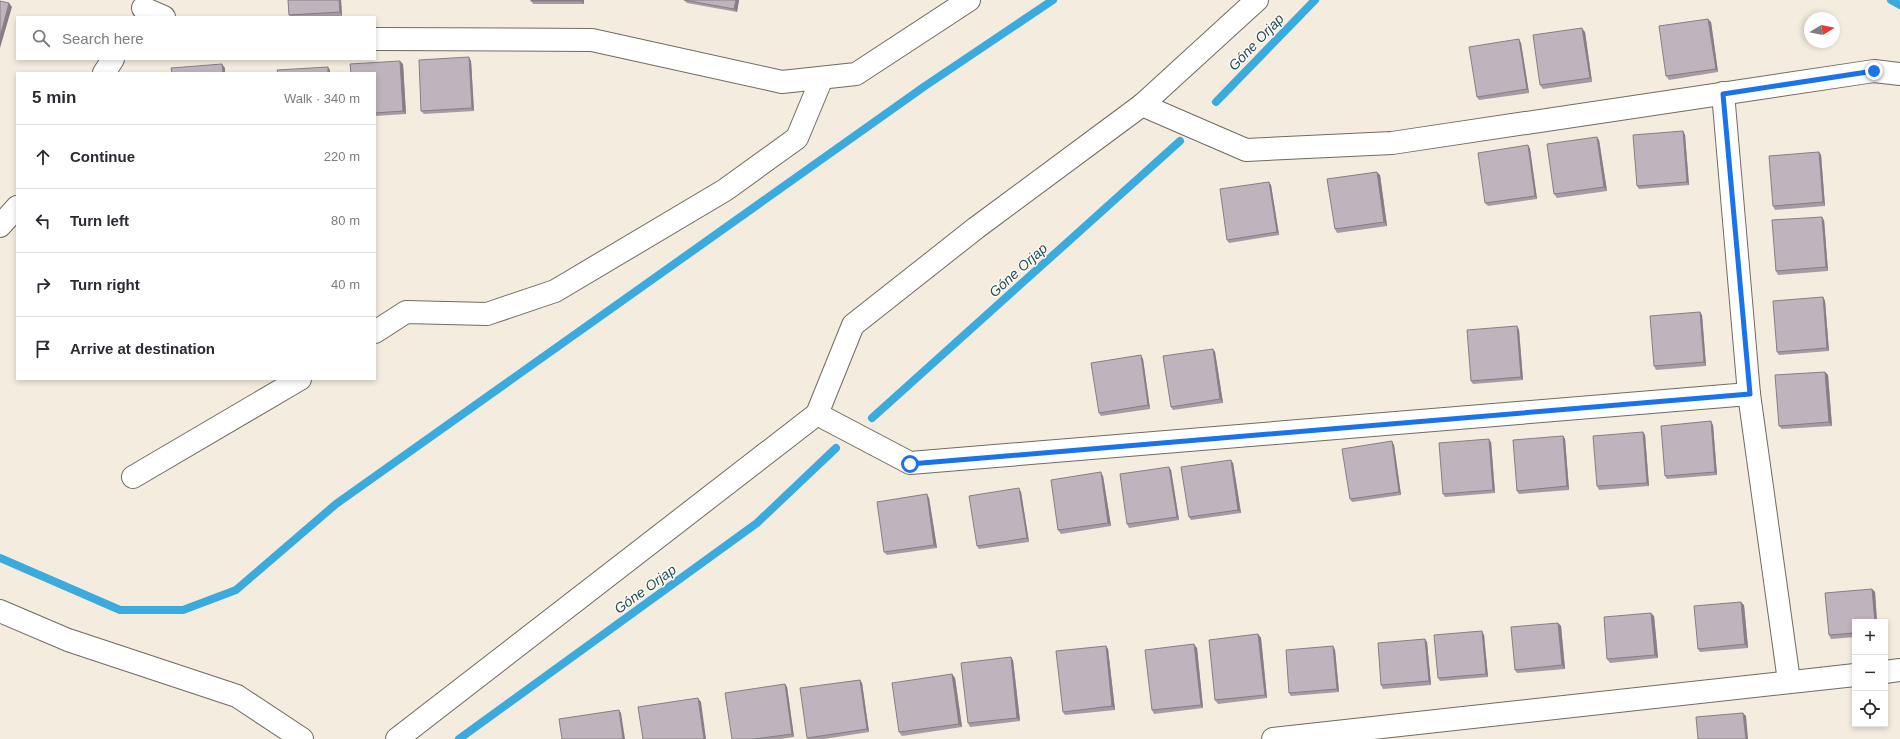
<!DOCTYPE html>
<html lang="en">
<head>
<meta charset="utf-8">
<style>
	:root { --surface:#fff; --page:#f2f2f3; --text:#2b2b33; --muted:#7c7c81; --line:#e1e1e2 }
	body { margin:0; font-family:Arial,sans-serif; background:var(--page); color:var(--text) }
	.controls { position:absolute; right:12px; bottom:12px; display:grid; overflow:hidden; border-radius:0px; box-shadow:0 2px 6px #0003 }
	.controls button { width:36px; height:36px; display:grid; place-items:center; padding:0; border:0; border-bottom:1px solid var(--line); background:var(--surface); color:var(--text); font:20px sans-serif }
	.compass { position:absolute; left:1804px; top:12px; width:36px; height:36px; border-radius:50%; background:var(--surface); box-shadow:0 2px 6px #0003; rotate:80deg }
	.stop { position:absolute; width:12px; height:12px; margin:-9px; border:3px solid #1a73e8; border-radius:50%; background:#fff }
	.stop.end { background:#1a73e8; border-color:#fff; box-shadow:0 1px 4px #0008 }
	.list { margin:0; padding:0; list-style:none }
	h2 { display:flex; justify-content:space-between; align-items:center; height:52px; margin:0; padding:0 16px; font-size:17px }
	h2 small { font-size:13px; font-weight:400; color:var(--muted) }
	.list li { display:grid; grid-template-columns:26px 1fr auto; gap:12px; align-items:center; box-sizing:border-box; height:64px; padding:0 16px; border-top:1px solid var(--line) }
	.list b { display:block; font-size:15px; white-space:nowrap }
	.list em { font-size:13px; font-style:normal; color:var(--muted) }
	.icon { flex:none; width:22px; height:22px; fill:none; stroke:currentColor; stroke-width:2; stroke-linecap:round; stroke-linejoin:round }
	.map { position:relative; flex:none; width:1900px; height:739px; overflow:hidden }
	.search { position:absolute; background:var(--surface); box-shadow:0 2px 6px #0003; left:16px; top:16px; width:360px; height:44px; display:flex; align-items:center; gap:10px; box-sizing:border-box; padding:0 14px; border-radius:0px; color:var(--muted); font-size:15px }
	.panel { position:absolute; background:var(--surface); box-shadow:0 2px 6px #0003; left:16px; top:72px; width:360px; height:308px; border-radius:0px }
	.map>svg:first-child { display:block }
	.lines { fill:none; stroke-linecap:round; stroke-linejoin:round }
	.stream { stroke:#3baadc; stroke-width:8 }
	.street-casing { stroke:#716b60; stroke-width:24 }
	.street { stroke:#fff; stroke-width:22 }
	.wall { fill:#a49ba3 }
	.shaded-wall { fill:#867e85 }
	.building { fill:#bfb4be; stroke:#867e85 }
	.route { stroke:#1a73e8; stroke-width:5 }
	.labels { text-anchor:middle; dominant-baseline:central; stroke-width:3; stroke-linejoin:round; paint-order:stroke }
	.water-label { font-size:14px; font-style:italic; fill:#1f4c61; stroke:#fffaef }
</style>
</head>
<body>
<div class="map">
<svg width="1900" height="739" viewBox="0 0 1900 739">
	<rect width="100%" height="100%" fill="#f3ecdf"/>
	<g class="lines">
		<g class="stream">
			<polyline points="1891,0 1900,5"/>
			<polyline points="1216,102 1315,0"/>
			<polyline points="872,418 1180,141"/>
			<polyline points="0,558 120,610 183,610 236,590 336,504 925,86 1053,0"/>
			<polyline points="459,739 757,523 836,448"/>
		</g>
		<defs>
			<g id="street">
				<polyline points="143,8 164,17"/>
				<polyline points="375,39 592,40 782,82 856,74 969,0"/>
				<polyline points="104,73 113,59"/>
				<polyline points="1723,93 1749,394 1789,681"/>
				<polyline points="1142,105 1246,150 1392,143 1874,71 1900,74"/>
				<polyline points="0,226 17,207"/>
				<polyline points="375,332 406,312 487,314 555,291 725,190 797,138 822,78"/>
				<polyline points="817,414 910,463 1749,394"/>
				<polyline points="133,477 300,379"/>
				<polyline points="0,611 68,640 237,696 302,739"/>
				<polyline points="1885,672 1900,670"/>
				<polyline points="397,739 817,414 853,325 976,228 1142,105 1257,0"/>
				<polyline points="1273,739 1855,675"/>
			</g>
		</defs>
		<use href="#street" class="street-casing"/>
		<use href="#street" class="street"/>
	</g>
	<g class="wall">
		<polygon points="288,0 341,0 342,16 316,17 291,17 289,15"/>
		<polygon points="531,0 584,0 584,4 533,4"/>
		<polygon points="684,0 739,0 737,12 687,3"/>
		<polygon points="1711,22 1718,72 1669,80 1666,76"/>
		<polygon points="1585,32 1592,82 1543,89 1540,85"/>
		<polygon points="1521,43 1529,93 1479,100 1477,97"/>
		<polygon points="471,61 474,111 424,114 421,111"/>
		<polygon points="403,64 406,114 375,116 375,73"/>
		<polygon points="1683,131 1685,135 1689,185 1639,189 1637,186"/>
		<polygon points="1599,140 1607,191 1557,198 1554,194"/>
		<polygon points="1528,145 1530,149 1537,199 1488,206 1485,203"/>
		<polygon points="1819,152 1821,155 1825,206 1775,210 1773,206"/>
		<polygon points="1380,175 1387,226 1337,233 1335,229"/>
		<polygon points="1271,185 1279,235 1229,243 1227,240"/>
		<polygon points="1824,220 1828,271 1778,275 1776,271"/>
		<polygon points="1823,297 1825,301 1829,351 1779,355 1777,352"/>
		<polygon points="1700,312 1702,315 1706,366 1656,370 1654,366"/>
		<polygon points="1517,326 1519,330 1523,380 1473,384 1471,381"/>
		<polygon points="1213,349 1215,352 1223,403 1173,410 1171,407"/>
		<polygon points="1143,359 1150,409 1101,416 1099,413"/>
		<polygon points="1825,372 1828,375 1832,426 1782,429 1779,426"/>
		<polygon points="1713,425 1717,475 1667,479 1665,476"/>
		<polygon points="1643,432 1645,435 1649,486 1599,490 1597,486"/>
		<polygon points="1563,436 1565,439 1569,490 1519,494 1517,491"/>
		<polygon points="1491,442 1495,493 1445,497 1443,494"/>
		<polygon points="1394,445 1401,495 1352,502 1350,499"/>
		<polygon points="1233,463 1241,513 1191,520 1189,517"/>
		<polygon points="1171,470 1179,520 1129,528 1127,524"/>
		<polygon points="1103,476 1111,526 1061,534 1058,530"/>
		<polygon points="1021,492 1029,542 979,549 977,546"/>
		<polygon points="929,498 937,548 887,555 884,552"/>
		<polygon points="1872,589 1875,592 1877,622 1855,622 1855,637 1831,639 1829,635"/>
		<polygon points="1744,605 1748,648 1700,652 1698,649"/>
		<polygon points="1654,616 1658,658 1610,663 1607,659"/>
		<polygon points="1558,623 1561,626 1565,669 1517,673 1515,670"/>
		<polygon points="1258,634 1261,638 1267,698 1218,704 1215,700"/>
		<polygon points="1484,635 1488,677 1440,681 1438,678"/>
		<polygon points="1425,639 1427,642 1431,685 1383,689 1381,685"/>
		<polygon points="1106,646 1108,649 1115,710 1065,715 1063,712"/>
		<polygon points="1333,646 1335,650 1339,692 1291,696 1289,693"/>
		<polygon points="1197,648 1203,708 1154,714 1152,710"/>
		<polygon points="1013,660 1020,721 970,727 968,723"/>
		<polygon points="952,674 955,678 962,727 902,736 899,732"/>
		<polygon points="860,680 862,683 869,732 824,739 808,739 807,738"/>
		<polygon points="785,684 787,687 794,737 780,739 732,739"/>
	</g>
	<g class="shaded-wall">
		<polygon points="339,0 341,0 342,16 340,12"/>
		<polygon points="581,0 584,0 584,4 581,1"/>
		<polygon points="736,0 739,0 737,12 734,9"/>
		<polygon points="9,3 12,7 0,48 0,37"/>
		<polygon points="1708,19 1711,22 1718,72 1716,69"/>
		<polygon points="1582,28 1585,32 1592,82 1590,78"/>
		<polygon points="1519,39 1521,43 1529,93 1527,89"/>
		<polygon points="469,57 471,61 474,111 472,108"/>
		<polygon points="400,61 403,64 406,114 403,111"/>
		<polygon points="222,64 225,68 225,73 223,73"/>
		<polygon points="328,67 330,70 330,73 328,73"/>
		<polygon points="1683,131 1685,135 1689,185 1687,182"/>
		<polygon points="1597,137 1599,140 1607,191 1604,187"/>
		<polygon points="1528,145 1530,149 1537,199 1535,196"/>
		<polygon points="1819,152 1821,155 1825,206 1823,202"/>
		<polygon points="1377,172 1380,175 1387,226 1384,222"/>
		<polygon points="1269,182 1271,185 1279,235 1277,232"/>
		<polygon points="1822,217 1824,220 1828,271 1826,267"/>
		<polygon points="1823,297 1825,301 1829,351 1827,348"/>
		<polygon points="1700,312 1702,315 1706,366 1704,362"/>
		<polygon points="1517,326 1519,330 1523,380 1521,377"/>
		<polygon points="1213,349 1215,352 1223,403 1220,399"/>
		<polygon points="1141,355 1143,359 1150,409 1148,405"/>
		<polygon points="1825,372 1828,375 1832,426 1829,422"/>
		<polygon points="1711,421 1713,425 1717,475 1715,472"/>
		<polygon points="1643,432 1645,435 1649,486 1647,483"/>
		<polygon points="1563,436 1565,439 1569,490 1567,486"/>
		<polygon points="1489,439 1491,442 1495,493 1493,490"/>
		<polygon points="1392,441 1394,445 1401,495 1399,492"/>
		<polygon points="1231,460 1233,463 1241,513 1238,510"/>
		<polygon points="1169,467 1171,470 1179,520 1177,517"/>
		<polygon points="1101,472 1103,476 1111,526 1108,523"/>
		<polygon points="1019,488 1021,492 1029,542 1027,538"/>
		<polygon points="927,494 929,498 937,548 934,545"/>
		<polygon points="1872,589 1875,592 1877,622 1875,622"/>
		<polygon points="1741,602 1744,605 1748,648 1745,644"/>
		<polygon points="1651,613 1654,616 1658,658 1655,655"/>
		<polygon points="1558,623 1561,626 1565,669 1562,665"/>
		<polygon points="1482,631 1484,635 1488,677 1486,674"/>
		<polygon points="1258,634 1261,638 1267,698 1265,695"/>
		<polygon points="1425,639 1427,642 1431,685 1429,681"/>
		<polygon points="1194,644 1197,648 1203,708 1201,705"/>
		<polygon points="1106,646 1108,649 1115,710 1112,706"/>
		<polygon points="1333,646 1335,650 1339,692 1337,689"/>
		<polygon points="1011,657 1013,660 1020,721 1017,718"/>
		<polygon points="952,674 955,678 962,727 959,724"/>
		<polygon points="860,680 862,683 869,732 867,729"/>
		<polygon points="785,684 787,687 794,737 792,734"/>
		<polygon points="698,698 701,702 706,739 704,739"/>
		<polygon points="619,710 621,713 625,739 623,739"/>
		<polygon points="1743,713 1746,716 1748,739 1746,739"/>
	</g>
	<g class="building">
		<polygon points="288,0 339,0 340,12 289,15"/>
		<rect x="531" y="0" width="50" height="1"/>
		<polygon points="684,0 736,0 734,9"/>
		<polygon points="0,1 9,3 0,37"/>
		<polygon points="1708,19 1716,69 1666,76 1659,26"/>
		<polygon points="1582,28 1590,78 1540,85 1533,35"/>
		<polygon points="1519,39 1527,89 1477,97 1469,47"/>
		<polygon points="469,57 472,108 421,111 419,60"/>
		<polygon points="400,61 403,111 375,113 375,73 351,73 350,64"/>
		<polygon points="222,64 223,73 172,73 171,68"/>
		<polygon points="328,67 328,73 278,73 277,70"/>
		<polygon points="1683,131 1687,182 1637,186 1633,135"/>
		<polygon points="1597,137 1604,187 1554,194 1547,144"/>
		<polygon points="1528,145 1535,196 1485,203 1478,153"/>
		<polygon points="1819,152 1823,202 1773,206 1769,156"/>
		<polygon points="1377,172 1384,222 1335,229 1327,179"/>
		<polygon points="1269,182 1277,232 1227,240 1220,189"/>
		<polygon points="1822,217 1826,267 1776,271 1772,220"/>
		<polygon points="1823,297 1827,348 1777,352 1773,301"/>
		<polygon points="1700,312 1704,362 1654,366 1650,316"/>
		<polygon points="1517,326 1521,377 1471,381 1467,330"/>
		<polygon points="1213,349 1220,399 1171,407 1163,356"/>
		<polygon points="1141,355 1148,405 1099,413 1091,363"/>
		<polygon points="1825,372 1829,422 1779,426 1775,375"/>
		<polygon points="1711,421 1715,472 1665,476 1661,426"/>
		<polygon points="1643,432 1647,483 1597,486 1593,436"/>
		<polygon points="1563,436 1567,486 1517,491 1513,440"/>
		<polygon points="1489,439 1493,490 1443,494 1439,443"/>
		<polygon points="1392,441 1399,492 1350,499 1342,449"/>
		<polygon points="1231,460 1238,510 1189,517 1181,467"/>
		<polygon points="1169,467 1177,517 1127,524 1120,474"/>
		<polygon points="1101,472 1108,523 1058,530 1051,480"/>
		<polygon points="1019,488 1027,538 977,546 969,496"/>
		<polygon points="927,494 934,545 884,552 877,502"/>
		<polygon points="1872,589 1875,622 1855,622 1855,633 1829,635 1825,593"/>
		<polygon points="1741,602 1745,644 1698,649 1694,606"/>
		<polygon points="1651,613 1655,655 1607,659 1604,617"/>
		<polygon points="1558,623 1562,665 1515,670 1511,627"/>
		<polygon points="1482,631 1486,674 1438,678 1434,635"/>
		<polygon points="1258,634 1265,695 1215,700 1209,640"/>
		<polygon points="1425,639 1429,681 1381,685 1378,643"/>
		<polygon points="1194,644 1201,705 1152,710 1145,650"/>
		<polygon points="1106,646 1112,706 1063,712 1056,651"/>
		<polygon points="1333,646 1337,689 1289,693 1286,650"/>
		<polygon points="1011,657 1017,718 968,723 961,663"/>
		<polygon points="952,674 959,724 899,732 892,683"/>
		<polygon points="860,680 867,729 807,738 800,688"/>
		<polygon points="785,684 792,734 754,739 732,739 725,693"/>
		<polygon points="698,698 704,739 643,739 638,707"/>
		<polygon points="619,710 623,739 562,739 559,719"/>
		<polygon points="1743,713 1746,739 1698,739 1696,717"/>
	</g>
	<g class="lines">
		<polyline class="route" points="910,464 1750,394 1723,94 1874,71"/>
	</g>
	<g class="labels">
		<g class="water-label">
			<text transform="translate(1256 42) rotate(-46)">Góne Orjap</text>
			<text transform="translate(1018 270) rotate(-42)">Góne Orjap</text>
			<text transform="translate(645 589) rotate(-36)">Góne Orjap</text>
		</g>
	</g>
</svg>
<div class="controls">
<button>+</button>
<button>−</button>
<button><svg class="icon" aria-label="locate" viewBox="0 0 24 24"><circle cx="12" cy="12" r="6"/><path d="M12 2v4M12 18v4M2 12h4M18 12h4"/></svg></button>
</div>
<svg class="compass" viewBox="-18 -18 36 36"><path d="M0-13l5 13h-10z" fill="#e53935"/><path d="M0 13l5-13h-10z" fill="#7c7c81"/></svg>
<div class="stop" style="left:910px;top:464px"></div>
<div class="stop end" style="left:1874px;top:71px"></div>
<div class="search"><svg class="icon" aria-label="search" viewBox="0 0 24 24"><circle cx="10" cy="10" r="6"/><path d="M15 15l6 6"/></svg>Search here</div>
<section class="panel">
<h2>5 min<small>Walk · 340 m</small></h2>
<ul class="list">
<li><svg class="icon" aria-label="ahead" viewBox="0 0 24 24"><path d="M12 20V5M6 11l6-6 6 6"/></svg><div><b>Continue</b></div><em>220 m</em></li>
<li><svg class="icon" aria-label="left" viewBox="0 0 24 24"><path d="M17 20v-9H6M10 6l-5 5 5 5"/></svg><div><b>Turn left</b></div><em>80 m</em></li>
<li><svg class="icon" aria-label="right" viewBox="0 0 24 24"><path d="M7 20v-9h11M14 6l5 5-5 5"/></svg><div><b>Turn right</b></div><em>40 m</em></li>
<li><svg class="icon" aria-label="arrive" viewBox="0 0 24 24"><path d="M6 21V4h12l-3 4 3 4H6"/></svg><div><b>Arrive at destination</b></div></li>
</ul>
</section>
</div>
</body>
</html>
